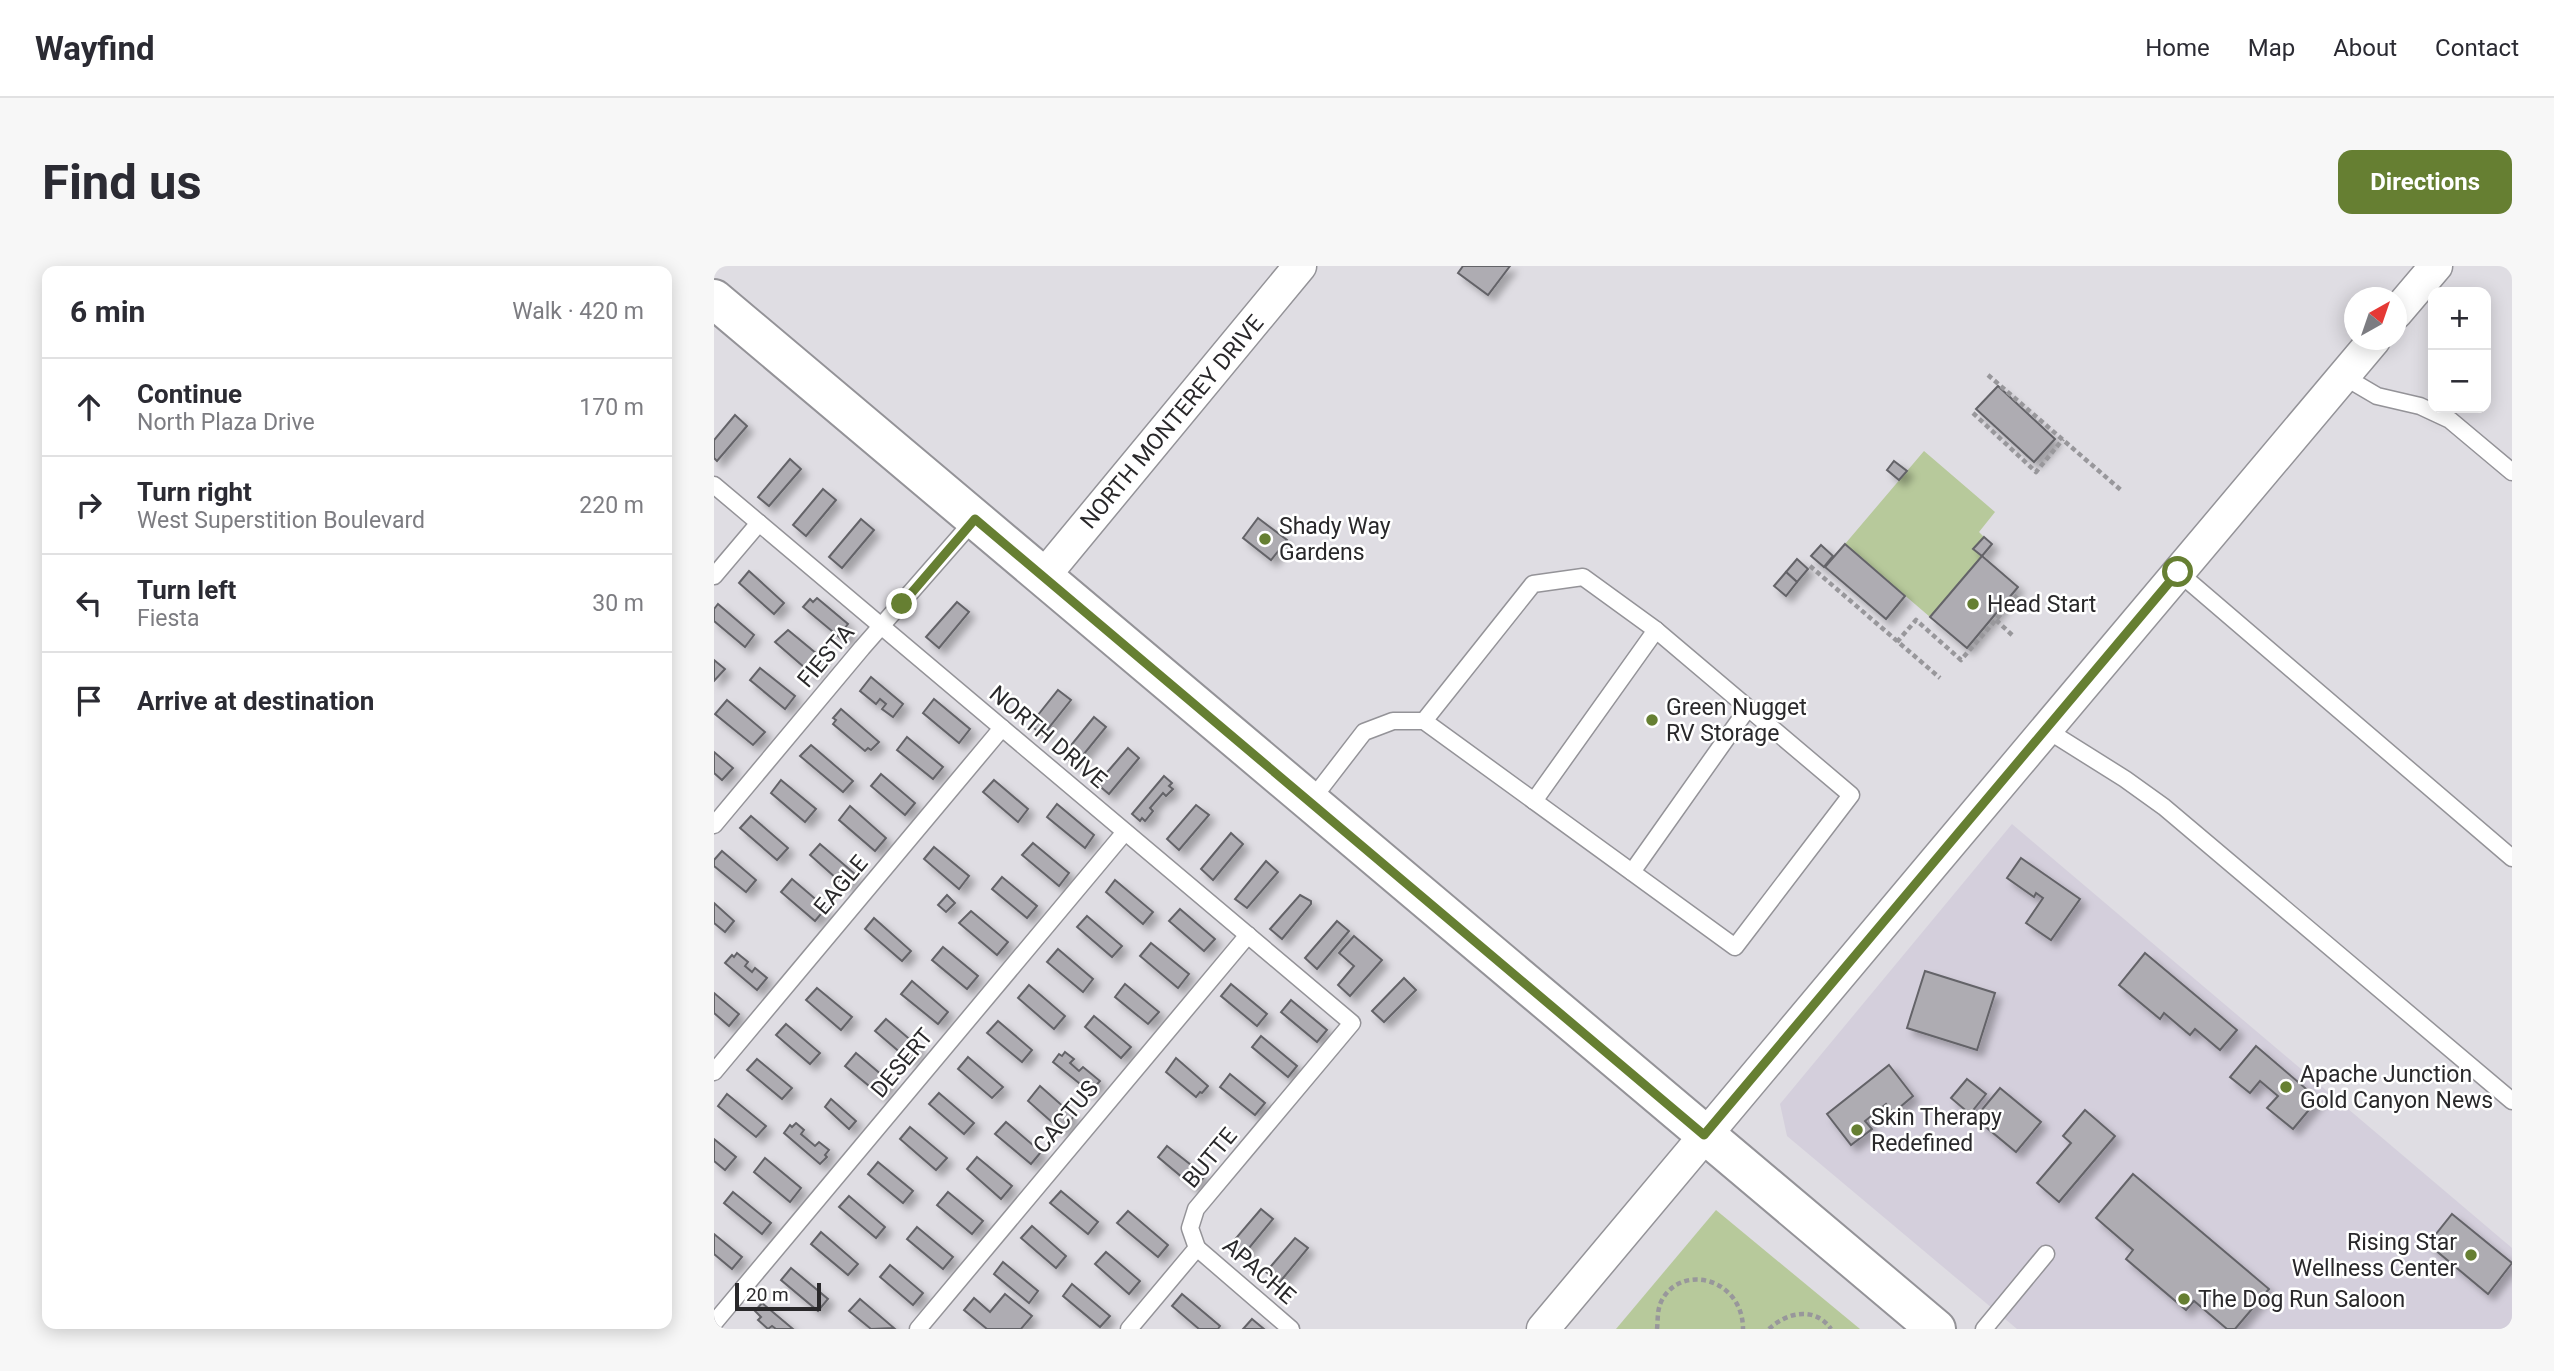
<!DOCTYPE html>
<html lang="en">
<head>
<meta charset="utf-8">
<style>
	:root { --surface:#fff; --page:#f7f7f7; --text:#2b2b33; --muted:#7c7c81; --line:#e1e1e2; --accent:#667f32 }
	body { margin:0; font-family:Roboto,sans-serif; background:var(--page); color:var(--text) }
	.controls { position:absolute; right:21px; top:21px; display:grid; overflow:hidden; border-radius:14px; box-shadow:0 4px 18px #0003 }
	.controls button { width:63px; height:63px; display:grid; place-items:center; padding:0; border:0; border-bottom:2px solid var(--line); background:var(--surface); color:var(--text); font:35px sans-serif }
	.compass { position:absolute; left:1630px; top:21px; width:63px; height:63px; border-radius:50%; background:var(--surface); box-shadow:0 4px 18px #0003; rotate:40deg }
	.scale { position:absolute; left:21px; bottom:18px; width:86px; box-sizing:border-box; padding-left:7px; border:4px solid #29282a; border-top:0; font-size:19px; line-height:24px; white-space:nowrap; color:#29282a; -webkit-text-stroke:5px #fff; paint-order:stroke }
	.stop { position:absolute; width:21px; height:21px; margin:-16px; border:5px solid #667f32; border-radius:50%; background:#fff }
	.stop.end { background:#667f32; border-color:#fff; box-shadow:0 2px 7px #0008 }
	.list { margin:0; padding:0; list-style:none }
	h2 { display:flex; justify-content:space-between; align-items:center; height:91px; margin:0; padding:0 28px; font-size:30px }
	h2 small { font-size:23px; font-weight:400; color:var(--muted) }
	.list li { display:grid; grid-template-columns:46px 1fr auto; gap:21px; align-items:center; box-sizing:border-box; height:98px; padding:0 28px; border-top:2px solid var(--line) }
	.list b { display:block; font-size:26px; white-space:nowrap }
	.list p { margin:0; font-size:23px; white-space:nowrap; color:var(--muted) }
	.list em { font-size:23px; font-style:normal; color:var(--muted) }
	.icon { flex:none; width:38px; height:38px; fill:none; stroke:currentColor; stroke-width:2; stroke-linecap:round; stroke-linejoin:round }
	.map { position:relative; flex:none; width:1798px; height:1063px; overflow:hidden; border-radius:14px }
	header { display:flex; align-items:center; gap:42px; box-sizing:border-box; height:98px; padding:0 35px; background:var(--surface); border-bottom:2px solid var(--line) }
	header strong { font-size:33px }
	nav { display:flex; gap:38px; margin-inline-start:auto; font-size:24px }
	.intro { display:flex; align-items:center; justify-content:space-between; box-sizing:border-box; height:168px; padding:0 42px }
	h1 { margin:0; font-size:49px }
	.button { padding:18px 32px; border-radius:14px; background:var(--accent); color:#fff; font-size:24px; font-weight:700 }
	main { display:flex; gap:42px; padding:0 42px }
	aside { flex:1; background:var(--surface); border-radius:14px; box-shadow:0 4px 18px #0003 }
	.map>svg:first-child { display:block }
	.built { fill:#d4cfdc }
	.green { fill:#b7c99b }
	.building { fill:#aeacb2; stroke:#646368; stroke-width:2; filter:url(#shadow) }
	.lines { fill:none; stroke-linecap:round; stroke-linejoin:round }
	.service-casing { stroke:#949398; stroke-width:19 }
	.minor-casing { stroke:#949398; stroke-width:35 }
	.secondary-casing { stroke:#949398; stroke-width:42 }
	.path { stroke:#98979b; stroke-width:4.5; stroke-dasharray:5 3.5; stroke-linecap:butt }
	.service { stroke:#fff; stroke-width:16 }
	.minor { stroke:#fff; stroke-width:32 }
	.secondary { stroke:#fff; stroke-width:38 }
	.route { stroke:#667f32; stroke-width:9 }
	.poi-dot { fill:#667f32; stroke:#fff; stroke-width:2.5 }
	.labels { text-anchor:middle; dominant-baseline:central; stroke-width:5; stroke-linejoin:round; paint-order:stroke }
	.street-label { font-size:23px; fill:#29282a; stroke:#fff }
	.poi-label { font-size:23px; fill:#29282a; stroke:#fff; text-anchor:start }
</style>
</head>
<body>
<header>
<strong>Wayfind</strong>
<nav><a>Home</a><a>Map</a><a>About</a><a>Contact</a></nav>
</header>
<div class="intro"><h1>Find us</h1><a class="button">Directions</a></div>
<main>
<aside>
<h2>6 min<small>Walk · 420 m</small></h2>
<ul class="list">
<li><svg class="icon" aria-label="ahead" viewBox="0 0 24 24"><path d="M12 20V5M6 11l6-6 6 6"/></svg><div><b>Continue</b><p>North Plaza Drive</p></div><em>170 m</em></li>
<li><svg class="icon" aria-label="right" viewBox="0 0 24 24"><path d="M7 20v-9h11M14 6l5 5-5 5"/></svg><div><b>Turn right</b><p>West Superstition Boulevard</p></div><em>220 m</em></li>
<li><svg class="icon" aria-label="left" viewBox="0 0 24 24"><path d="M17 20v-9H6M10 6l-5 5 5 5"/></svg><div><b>Turn left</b><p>Fiesta</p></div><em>30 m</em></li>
<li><svg class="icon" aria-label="arrive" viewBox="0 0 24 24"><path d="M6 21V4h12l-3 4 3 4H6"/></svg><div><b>Arrive at destination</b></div></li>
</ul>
</aside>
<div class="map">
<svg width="1798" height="1063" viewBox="0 0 1798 1063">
	<defs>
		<filter id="shadow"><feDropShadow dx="6" dy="6" stdDeviation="3.5" flood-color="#0004"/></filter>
	</defs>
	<rect width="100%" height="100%" fill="#dfdde3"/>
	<polygon class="built" points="1298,558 1798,982 1798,1063 1303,1063 1073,870 1066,838"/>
	<g class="green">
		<polygon points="1210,185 1281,246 1265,266 1270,271 1260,283 1268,290 1216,351 1131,278"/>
		<polygon points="1002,944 1146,1063 902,1063"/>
	</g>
	<g class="building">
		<polygon points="749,0 796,0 774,29 744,7"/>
		<polygon points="1284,120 1341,173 1320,196 1262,143"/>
		<polygon points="21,149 33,160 3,195 0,192 0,174"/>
		<polygon points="76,193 87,203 55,240 44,231"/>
		<polygon points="1180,195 1193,205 1185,214 1173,204"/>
		<polygon points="109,223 122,234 92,270 79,259"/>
		<polygon points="544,252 573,274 557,294 529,272"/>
		<polygon points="147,253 160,264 128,302 115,291"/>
		<polygon points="1270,271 1278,278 1268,290 1259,283"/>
		<polygon points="1131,278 1191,330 1172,353 1111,301"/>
		<polygon points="1107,279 1119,290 1110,301 1097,290"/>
		<polygon points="1268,290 1304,321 1253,382 1216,351"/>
		<polygon points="1083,293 1094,303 1083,316 1072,306"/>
		<polygon points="35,305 70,337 60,348 25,317"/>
		<polygon points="1072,306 1083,316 1072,330 1060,320"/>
		<polygon points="103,332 134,358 131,362 136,367 130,375 89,341 96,333 99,336"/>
		<polygon points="243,336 255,346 225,382 212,371"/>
		<polygon points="4,338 40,369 31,381 0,355 0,343"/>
		<polygon points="74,364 109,393 98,408 61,376"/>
		<polygon points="0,394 11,403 0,415"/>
		<polygon points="46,402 81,430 71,443 36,414"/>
		<polygon points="157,411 189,438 179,451 168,443 172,438 166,433 162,438 146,425"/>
		<polygon points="344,424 357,434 329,469 316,459"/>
		<polygon points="220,433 256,463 245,477 209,447"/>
		<polygon points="13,434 51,466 39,479 1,448"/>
		<polygon points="127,443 165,476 157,484 154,482 151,485 119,458 122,454 119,452"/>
		<polygon points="380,451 392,461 361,499 349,489"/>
		<polygon points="193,471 229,501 219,513 183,484"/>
		<polygon points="97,479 139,515 129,526 86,490"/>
		<polygon points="414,482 425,492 395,528 383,518"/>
		<polygon points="0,486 19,502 8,514 0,507"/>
		<polygon points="167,508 201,537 191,549 157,520"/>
		<polygon points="450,510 458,517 455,520 459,523 452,530 449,527 436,542 439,545 431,555 428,552 426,555 418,548"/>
		<polygon points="67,514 102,543 91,556 57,527"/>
		<polygon points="280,514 314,543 304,556 269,526"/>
		<polygon points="343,538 380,569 371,582 333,551"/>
		<polygon points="482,539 495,549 465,584 453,573"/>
		<polygon points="136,540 172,572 161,585 125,554"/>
		<polygon points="37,550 74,582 63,594 26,562"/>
		<polygon points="517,567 529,578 499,614 487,603"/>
		<polygon points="319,577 355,607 345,620 308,589"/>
		<polygon points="106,578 141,608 131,620 96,589"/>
		<polygon points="220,581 255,610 245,623 210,593"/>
		<polygon points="8,585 42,614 32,626 0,600 0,594"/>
		<polygon points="1307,592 1366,633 1337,674 1312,657 1329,632 1322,627 1320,631 1293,612"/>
		<polygon points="552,595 564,606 533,642 521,633"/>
		<polygon points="288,611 323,640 313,652 278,623"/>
		<polygon points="78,613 112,642 101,655 67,626"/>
		<polygon points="401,614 439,646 429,658 392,626"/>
		<polygon points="233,629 241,637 232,646 224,639"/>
		<polygon points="586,629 597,635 597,638 568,673 556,663"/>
		<polygon points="0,637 20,655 11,666 0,657"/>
		<polygon points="466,643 501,673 490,685 455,655"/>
		<polygon points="257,645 294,676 283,689 245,657"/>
		<polygon points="373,650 408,680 398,691 363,661"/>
		<polygon points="160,652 197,685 188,695 151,663"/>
		<polygon points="623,655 635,665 603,703 591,692"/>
		<polygon points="640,670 668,694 636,730 624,719 640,700 625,687"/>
		<polygon points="437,677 475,708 464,722 426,690"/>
		<polygon points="229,681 264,710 253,723 218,694"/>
		<polygon points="344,683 379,713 369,726 333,696"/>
		<polygon points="23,687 34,696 31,700 38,706 41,702 53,712 43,724 11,697 18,689 20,691"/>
		<polygon points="1431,687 1523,764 1506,784 1481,763 1476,769 1450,747 1446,753 1405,719"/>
		<polygon points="1211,705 1281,727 1263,784 1193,762"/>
		<polygon points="690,712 702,724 670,756 658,745"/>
		<polygon points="198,715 234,746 224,758 187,728"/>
		<polygon points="411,718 445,746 434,758 401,731"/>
		<polygon points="517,718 553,748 543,760 507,730"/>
		<polygon points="315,719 351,750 340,763 304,732"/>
		<polygon points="103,722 138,751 127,764 92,734"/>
		<polygon points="0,727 25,748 15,760 0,747"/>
		<polygon points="577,734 613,764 603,776 567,746"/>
		<polygon points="380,750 417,781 407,792 371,761"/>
		<polygon points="172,753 206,782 195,794 161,765"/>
		<polygon points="284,755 318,784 308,796 273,767"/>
		<polygon points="72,758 106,787 96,798 62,769"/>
		<polygon points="547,770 583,800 574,811 538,781"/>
		<polygon points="1542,780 1604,833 1579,863 1553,842 1564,830 1546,815 1536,827 1516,811"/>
		<polygon points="351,786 360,793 356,797 365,805 369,801 386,815 376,826 339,796 345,788 348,790"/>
		<polygon points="142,787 176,816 166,829 131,800"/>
		<polygon points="254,791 289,821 278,832 244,803"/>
		<polygon points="462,792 494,820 488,827 486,826 482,831 452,806"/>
		<polygon points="43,793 78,822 68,833 33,804"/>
		<polygon points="1175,799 1199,830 1179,847 1172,838 1151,855 1158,863 1137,879 1113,848"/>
		<polygon points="516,808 551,837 541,849 506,821"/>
		<polygon points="1253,813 1272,828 1256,848 1237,832"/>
		<polygon points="326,820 360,850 348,865 314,835"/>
		<polygon points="1286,822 1327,856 1302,886 1261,852"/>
		<polygon points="225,827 260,857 250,868 215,838"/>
		<polygon points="13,828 52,860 42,871 4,840"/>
		<polygon points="117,833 142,855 135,863 111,841"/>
		<polygon points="1371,844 1401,870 1345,936 1323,917 1357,877 1349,870"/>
		<polygon points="292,856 327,886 317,898 281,868"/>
		<polygon points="82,857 90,864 87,868 101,880 105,876 115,884 111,889 113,891 106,898 70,867 76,859 78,861"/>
		<polygon points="196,861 233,892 222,904 186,873"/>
		<polygon points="0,873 22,891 11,904 0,895"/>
		<polygon points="453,880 491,910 481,922 444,891"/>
		<polygon points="263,891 298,920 287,933 253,903"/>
		<polygon points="51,892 87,922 76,936 40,906"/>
		<polygon points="164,896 199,925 189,937 154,908"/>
		<polygon points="1419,908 1555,1023 1521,1063 1513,1063 1480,1035 1472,1044 1412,993 1419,984 1382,952"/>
		<polygon points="347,925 384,956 374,968 336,937"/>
		<polygon points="19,926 57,957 48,968 10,937"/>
		<polygon points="234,926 269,955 258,968 223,939"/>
		<polygon points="135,930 171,961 162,972 125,941"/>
		<polygon points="547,943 559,953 530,988 517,978"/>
		<polygon points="414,945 454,979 444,991 403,957"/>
		<polygon points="1738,948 1798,997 1774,1028 1714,978"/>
		<polygon points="318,960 352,990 342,1002 307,972"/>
		<polygon points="203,961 239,991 229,1003 193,973"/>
		<polygon points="107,966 144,998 134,1009 97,978"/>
		<polygon points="0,968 28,991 18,1003 0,988"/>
		<polygon points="581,972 594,982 565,1017 552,1006"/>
		<polygon points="392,986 426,1015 415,1028 381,998"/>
		<polygon points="289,996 324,1025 315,1037 280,1008"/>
		<polygon points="176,999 209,1027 199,1039 166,1011"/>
		<polygon points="77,1002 114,1033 104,1045 67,1014"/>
		<polygon points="358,1018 396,1050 386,1061 349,1030"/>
		<polygon points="291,1028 318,1050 307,1063 273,1063 250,1044 260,1032 276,1046"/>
		<polygon points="468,1028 506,1060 504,1063 485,1063 458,1040"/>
		<polygon points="146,1033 180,1062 157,1063 135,1045"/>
		<polygon points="48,1037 79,1063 62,1063 58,1060 54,1063 44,1054 47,1051 41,1045"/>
		<polygon points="538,1053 550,1063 529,1063"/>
	</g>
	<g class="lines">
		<defs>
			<g id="service">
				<polyline points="1629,110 1663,130 1706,140 1736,154 1798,206"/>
				<polyline points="0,219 638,757 482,943 476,962 483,982 415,1063"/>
				<polyline points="1464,306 1798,592"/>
				<polyline points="0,310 45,257"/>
				<polyline points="1333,464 1411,513 1450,541 1798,835"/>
				<polyline points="820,535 942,364"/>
				<polyline points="596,536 650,466 679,455 710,455 819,318 869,311 942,364 1137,529 1021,681 710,455"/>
				<polyline points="0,559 148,382 261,253"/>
				<polyline points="918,606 1034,442"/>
				<polyline points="0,806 288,462"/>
				<polyline points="483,982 577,1063"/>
				<polyline points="0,1057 411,566"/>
				<polyline points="204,1063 534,669"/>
				<polyline points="1270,1063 1332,988"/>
			</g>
			<g id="minor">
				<polyline points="1682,47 1722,0"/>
				<polyline points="329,311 586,0"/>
				<path d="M829,1063C1104,732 1384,404 1660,74"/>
			</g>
			<polyline id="secondary" points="0,33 1222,1063"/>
		</defs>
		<use href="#service" class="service-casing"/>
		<use href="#minor" class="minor-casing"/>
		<use href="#secondary" class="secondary-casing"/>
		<g class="path">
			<polyline points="1274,109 1408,225"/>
			<polyline points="1259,147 1322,206 1349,173"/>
			<polyline points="1096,300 1226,412"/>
			<polyline points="1282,354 1298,369"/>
			<polyline points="1183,376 1202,354 1247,394 1305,327"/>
			<path d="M943,1063C944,1054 943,1045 947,1036C966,996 1029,1012 1029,1063"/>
			<path d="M1055,1063C1073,1046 1101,1040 1117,1063"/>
		</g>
		<use href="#service" class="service"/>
		<use href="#minor" class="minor"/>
		<use href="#secondary" class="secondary"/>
	</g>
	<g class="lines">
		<polyline class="route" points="188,338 261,253 990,869 1464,306"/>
	</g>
	<g class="poi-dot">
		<circle cx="551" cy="273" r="7"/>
		<circle cx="1259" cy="338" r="7"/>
		<circle cx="938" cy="454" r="7"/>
		<circle cx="1572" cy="821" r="7"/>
		<circle cx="1143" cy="864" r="7"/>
		<circle cx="1757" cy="989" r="7"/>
		<circle cx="1470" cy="1033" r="7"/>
	</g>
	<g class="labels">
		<g class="street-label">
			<text transform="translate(458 156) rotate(-50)">NORTH MONTEREY DRIVE</text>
			<text transform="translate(112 390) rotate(-50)">FIESTA</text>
			<text transform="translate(334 471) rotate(40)">NORTH DRIVE</text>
			<text transform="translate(127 619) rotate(-50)">EAGLE</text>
			<text transform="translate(188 797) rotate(-50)">DESERT</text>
			<text transform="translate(352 851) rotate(-50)">CACTUS</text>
			<text transform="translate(496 892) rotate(-50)">BUTTE</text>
			<text transform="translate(545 1005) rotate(41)">APACHE</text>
		</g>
		<g class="poi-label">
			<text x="565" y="260">Shady Way<tspan x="565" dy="26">Gardens</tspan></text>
			<text x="1273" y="338">Head Start</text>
			<text x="952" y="441">Green Nugget<tspan x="952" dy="26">RV Storage</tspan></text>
			<text x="1586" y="808">Apache Junction<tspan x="1586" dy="26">Gold Canyon News</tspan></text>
			<text x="1157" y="851">Skin Therapy<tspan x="1157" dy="26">Redefined</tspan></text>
			<text x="1743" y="976" text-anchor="end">Rising Star<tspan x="1743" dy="26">Wellness Center</tspan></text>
			<text x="1484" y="1033">The Dog Run Saloon</text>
		</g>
	</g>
</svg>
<div class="controls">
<button>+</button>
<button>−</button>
</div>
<svg class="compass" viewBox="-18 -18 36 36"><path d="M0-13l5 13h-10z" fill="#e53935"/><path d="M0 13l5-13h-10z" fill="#7c7c81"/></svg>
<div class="scale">20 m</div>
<div class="stop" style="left:1464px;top:306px"></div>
<div class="stop end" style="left:188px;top:338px"></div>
</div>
</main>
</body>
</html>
